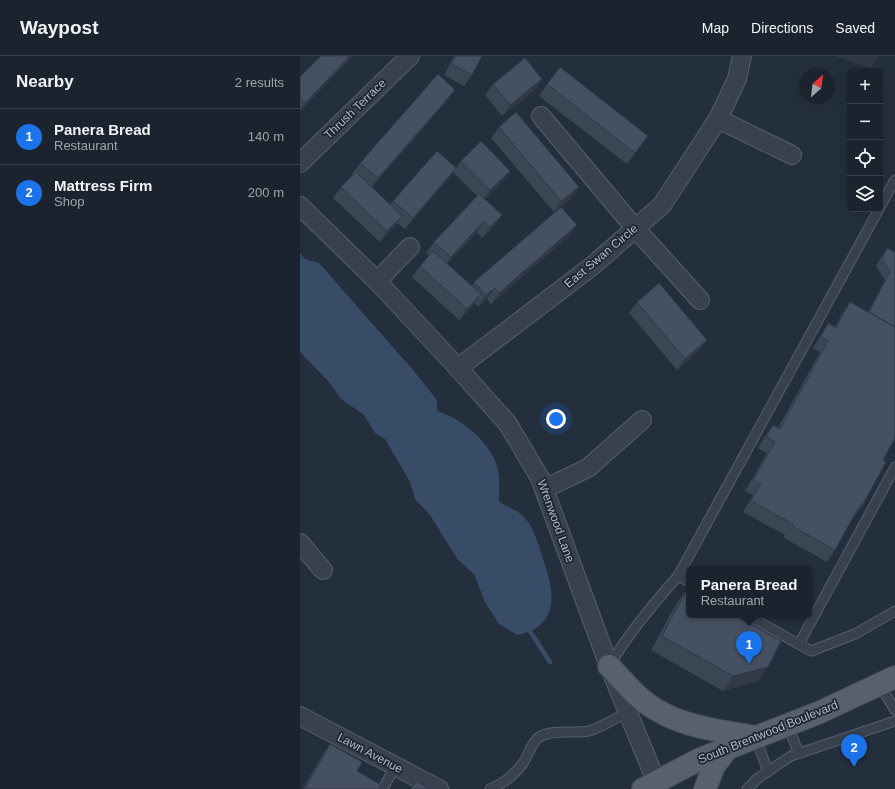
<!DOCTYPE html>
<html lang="en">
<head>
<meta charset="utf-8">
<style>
	:root { --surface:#1b232e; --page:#282f3a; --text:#f1f3f6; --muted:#a0a4aa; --line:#39404a; --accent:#1a73e8 }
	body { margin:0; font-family:Arial,sans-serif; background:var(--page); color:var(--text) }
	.controls { position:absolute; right:12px; top:12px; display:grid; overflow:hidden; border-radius:6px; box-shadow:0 4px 16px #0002 }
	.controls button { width:36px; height:36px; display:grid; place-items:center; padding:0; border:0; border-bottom:1px solid var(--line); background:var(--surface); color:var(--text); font:20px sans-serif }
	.compass { position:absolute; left:499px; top:12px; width:36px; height:36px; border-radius:50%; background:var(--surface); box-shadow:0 4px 16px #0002; rotate:28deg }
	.you { position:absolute; left:256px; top:363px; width:14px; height:14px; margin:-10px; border:3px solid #fff; border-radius:50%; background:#1a73e8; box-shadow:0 0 0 6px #1a73e833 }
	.badge { display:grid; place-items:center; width:26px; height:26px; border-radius:50%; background:var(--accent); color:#fff; font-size:13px; font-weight:700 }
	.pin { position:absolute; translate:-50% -33px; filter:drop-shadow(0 1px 2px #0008) }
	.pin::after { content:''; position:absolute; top:21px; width:14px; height:12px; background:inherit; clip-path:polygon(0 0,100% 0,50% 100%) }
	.popup { position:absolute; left:386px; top:510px; width:126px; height:52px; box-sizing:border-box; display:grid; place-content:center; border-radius:6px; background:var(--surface); filter:drop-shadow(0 1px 3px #0005); font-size:13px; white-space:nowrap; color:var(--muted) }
	.popup b { font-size:15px; color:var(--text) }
	.popup::after { content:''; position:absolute; left:50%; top:100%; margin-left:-8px; border:8px solid transparent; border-top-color:var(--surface) }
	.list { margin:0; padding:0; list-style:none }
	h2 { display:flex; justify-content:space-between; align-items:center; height:52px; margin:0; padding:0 16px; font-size:17px }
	h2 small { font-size:13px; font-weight:400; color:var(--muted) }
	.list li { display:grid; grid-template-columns:26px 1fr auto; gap:12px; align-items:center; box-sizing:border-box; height:56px; padding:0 16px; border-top:1px solid var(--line) }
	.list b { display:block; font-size:15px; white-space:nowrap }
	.list p { margin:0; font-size:13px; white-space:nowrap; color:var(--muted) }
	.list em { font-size:13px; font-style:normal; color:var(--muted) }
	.icon { flex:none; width:22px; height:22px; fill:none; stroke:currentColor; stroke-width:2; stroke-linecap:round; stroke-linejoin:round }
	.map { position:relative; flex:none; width:595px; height:733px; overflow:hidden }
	header { display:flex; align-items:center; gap:24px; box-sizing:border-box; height:56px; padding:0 20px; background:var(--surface); border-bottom:1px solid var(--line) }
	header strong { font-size:19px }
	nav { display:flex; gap:22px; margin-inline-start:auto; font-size:14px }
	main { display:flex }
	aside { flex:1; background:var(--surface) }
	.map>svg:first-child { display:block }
	.water { fill:#394c67 }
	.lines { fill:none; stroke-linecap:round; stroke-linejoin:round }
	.stream { stroke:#394c67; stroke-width:4.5 }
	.service-casing { stroke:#565f6c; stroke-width:11 }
	.minor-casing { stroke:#565f6c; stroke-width:20 }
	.primary-casing { stroke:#414a57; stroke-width:24 }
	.service { stroke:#38414e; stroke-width:9 }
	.minor { stroke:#38414e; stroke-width:18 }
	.primary { stroke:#56606e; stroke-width:22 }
	.wall { fill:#3b4654 }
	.shaded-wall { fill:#303945 }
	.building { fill:#455162; stroke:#303945 }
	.labels { text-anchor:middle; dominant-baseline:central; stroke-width:3.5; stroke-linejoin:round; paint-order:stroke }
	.street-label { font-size:12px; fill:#b4bcc9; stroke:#1d2633 }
</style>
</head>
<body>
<header>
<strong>Waypost</strong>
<nav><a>Map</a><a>Directions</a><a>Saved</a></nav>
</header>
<main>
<aside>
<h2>Nearby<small>2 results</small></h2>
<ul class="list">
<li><span class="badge">1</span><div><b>Panera Bread</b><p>Restaurant</p></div><em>140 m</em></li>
<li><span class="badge">2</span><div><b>Mattress Firm</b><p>Shop</p></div><em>200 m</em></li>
</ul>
</aside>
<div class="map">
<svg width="595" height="733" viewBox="0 0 595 733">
	<rect width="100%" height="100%" fill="#242f3e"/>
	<path class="water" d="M0,197L5,203L19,207L113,314L137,344V355C162,363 192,387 198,414C200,424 199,435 199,445C206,451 217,454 222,459C233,469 237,484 241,497C253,531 264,569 217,579L199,568L185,546L174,518L158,504L130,459L115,443L110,426L85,383L75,377L64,359L41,343L29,326L0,296Z"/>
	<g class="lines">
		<polyline class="stream" points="228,572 250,606"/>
		<defs>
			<g id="service">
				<polyline points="580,151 595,124"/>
				<polyline points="378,520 389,526"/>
				<polyline points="447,559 511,595 555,578 595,555"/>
				<polyline points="499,588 595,411"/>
				<path d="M309,610C329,577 352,549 378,520L579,153"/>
				<polyline points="579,628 595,654"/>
				<polyline points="487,669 499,697"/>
				<polyline points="456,682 468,716"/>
				<polyline points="83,733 95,710"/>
				<path d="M190,733C204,727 214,720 223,707C229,699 232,684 241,680C255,673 274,678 289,675C302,671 316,662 328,656"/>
				<polyline points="447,733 458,722 491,700 595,665"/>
			</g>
			<g id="minor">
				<polyline points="241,60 335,172 400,244"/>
				<polyline points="418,63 492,99"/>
				<polyline points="0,107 110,0"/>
				<polyline points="0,150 77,225 158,312 208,368 240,422 309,610 356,725"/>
				<polyline points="77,225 110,191"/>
				<polyline points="158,312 291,211 362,149 418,63 437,23 442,0"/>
				<polyline points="244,433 288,412 342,364"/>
				<polyline points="0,487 23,514"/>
				<polyline points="0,660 139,733"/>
			</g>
			<g id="primary">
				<path d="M309,610C321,622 332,637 346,647C378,671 417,674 455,681"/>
				<polyline points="343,733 398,704 518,657 595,621"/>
				<polyline points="405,733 414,710 427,693"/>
			</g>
		</defs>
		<use href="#service" class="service-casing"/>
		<use href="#minor" class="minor-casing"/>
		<use href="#primary" class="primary-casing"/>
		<use href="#service" class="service"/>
		<use href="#minor" class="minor"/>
		<use href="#primary" class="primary"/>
	</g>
	<g class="wall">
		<polygon points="21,0 53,0 0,55 0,21"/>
		<polygon points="154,0 182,0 172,19 164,30 144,19"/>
		<polygon points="193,28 234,35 202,60 185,39"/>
		<polygon points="247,28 340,91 327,108 239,40"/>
		<polygon points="147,45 72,131 90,148 93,145 156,112 161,105 210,115 202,126 185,143 202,159 194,170 182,182 177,176 147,208 172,230 174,226 269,180 191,248 187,243 178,251 175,247 159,264 112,221 120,210 129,200 126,197 134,186 177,140 153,116 148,123 105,173 97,167 94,171 80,186 33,142 41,131 53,118 52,118 60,107"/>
		<polygon points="199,71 279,131 271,142 254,156 191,82"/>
		<polygon points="587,192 595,196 583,404 562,450 554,461 553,461 535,494 527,506 484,482 485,479 443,456 453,439 445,435 467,397 458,392 465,380 473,369 478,372 520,296 513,292 521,279 528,267 535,271 542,258 550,246 568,256 585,224 576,210 582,200"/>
		<polygon points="337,246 399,295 377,314 329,257"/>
		<polygon points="387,533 468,611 458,625 423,635 351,594 376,548"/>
		<polygon points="30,688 57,715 79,733 3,733 20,703"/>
	</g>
	<g class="shaded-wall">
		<polygon points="50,0 53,0 0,55 0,54 5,47"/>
		<polygon points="535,0 579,0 571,12"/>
		<polygon points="242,23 234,35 202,60 210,49"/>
		<polygon points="155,34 147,45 70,133 78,122"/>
		<polygon points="156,112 148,123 105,173 113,162"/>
		<polygon points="210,115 202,126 182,145 190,134"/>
		<polygon points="279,131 271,142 254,156 261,145"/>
		<polygon points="202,159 194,170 182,182 190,171"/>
		<polygon points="102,160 94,171 80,186 87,175"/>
		<polygon points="184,165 177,176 143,212 151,201"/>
		<polygon points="277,169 269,180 191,248 199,237"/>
		<polygon points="195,232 187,243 178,251 186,239"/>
		<polygon points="181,238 173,249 159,264 167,253"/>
		<polygon points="407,284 399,295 377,314 385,303"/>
		<polygon points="468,611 458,625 423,635 433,620"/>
	</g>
	<g class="building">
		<polygon points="21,0 50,0 5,47 0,42 0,21"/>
		<polygon points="156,0 182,0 172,19 152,8"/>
		<polygon points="225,2 242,23 210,49 193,28"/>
		<polygon points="260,11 348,80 335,97 247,28"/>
		<polygon points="138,18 155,34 78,122 60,107"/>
		<polygon points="216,56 279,131 261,145 199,71"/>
		<polygon points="181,85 210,115 190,134 161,105"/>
		<polygon points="137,95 156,112 113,162 93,145"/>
		<polygon points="56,116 102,160 87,175 41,131"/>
		<polygon points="179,138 202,159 190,171 184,165 151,201 134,186"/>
		<polygon points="261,151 277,169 199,237 195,232 186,239 174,226"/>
		<polygon points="587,192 595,196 595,271 569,256 590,216 582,203"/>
		<polygon points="133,195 181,238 167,253 120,210"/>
		<polygon points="359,227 407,284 385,303 337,246"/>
		<polygon points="550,246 595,271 595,382 583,404 586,406 562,450 560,449 535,494 492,470 493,468 451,445 461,428 453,424 475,386 466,381 473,369 480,373 528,285 521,281 528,267 536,272"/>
		<polygon points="387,533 389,535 389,559 434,559 481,585 468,611 433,620 362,580"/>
		<polygon points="30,688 62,706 57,715 81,729 79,733 5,733"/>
		<polygon points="116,725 130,733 111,733"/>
	</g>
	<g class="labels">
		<g class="street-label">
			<text transform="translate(55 53) rotate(-44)">Thrush Terrace</text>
			<text transform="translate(301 200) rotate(-40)">East Swan Circle</text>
			<text transform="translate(256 465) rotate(70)">Wrenwood Lane</text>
			<text transform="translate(468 676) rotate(-22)">South Brentwood Boulevard</text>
			<text transform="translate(70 697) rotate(28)">Lawn Avenue</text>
		</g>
	</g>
</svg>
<div class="controls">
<button>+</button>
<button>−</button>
<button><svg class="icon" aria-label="locate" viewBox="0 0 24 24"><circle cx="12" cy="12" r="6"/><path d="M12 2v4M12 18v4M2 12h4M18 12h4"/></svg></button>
<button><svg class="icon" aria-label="layers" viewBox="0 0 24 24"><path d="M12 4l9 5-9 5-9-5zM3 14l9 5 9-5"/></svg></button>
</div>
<svg class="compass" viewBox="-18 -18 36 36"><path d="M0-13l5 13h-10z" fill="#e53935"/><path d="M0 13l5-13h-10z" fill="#a0a4aa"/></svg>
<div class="you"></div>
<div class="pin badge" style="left:449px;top:608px">1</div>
<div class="popup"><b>Panera Bread</b>Restaurant</div>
<div class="pin badge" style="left:554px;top:711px">2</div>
</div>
</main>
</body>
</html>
